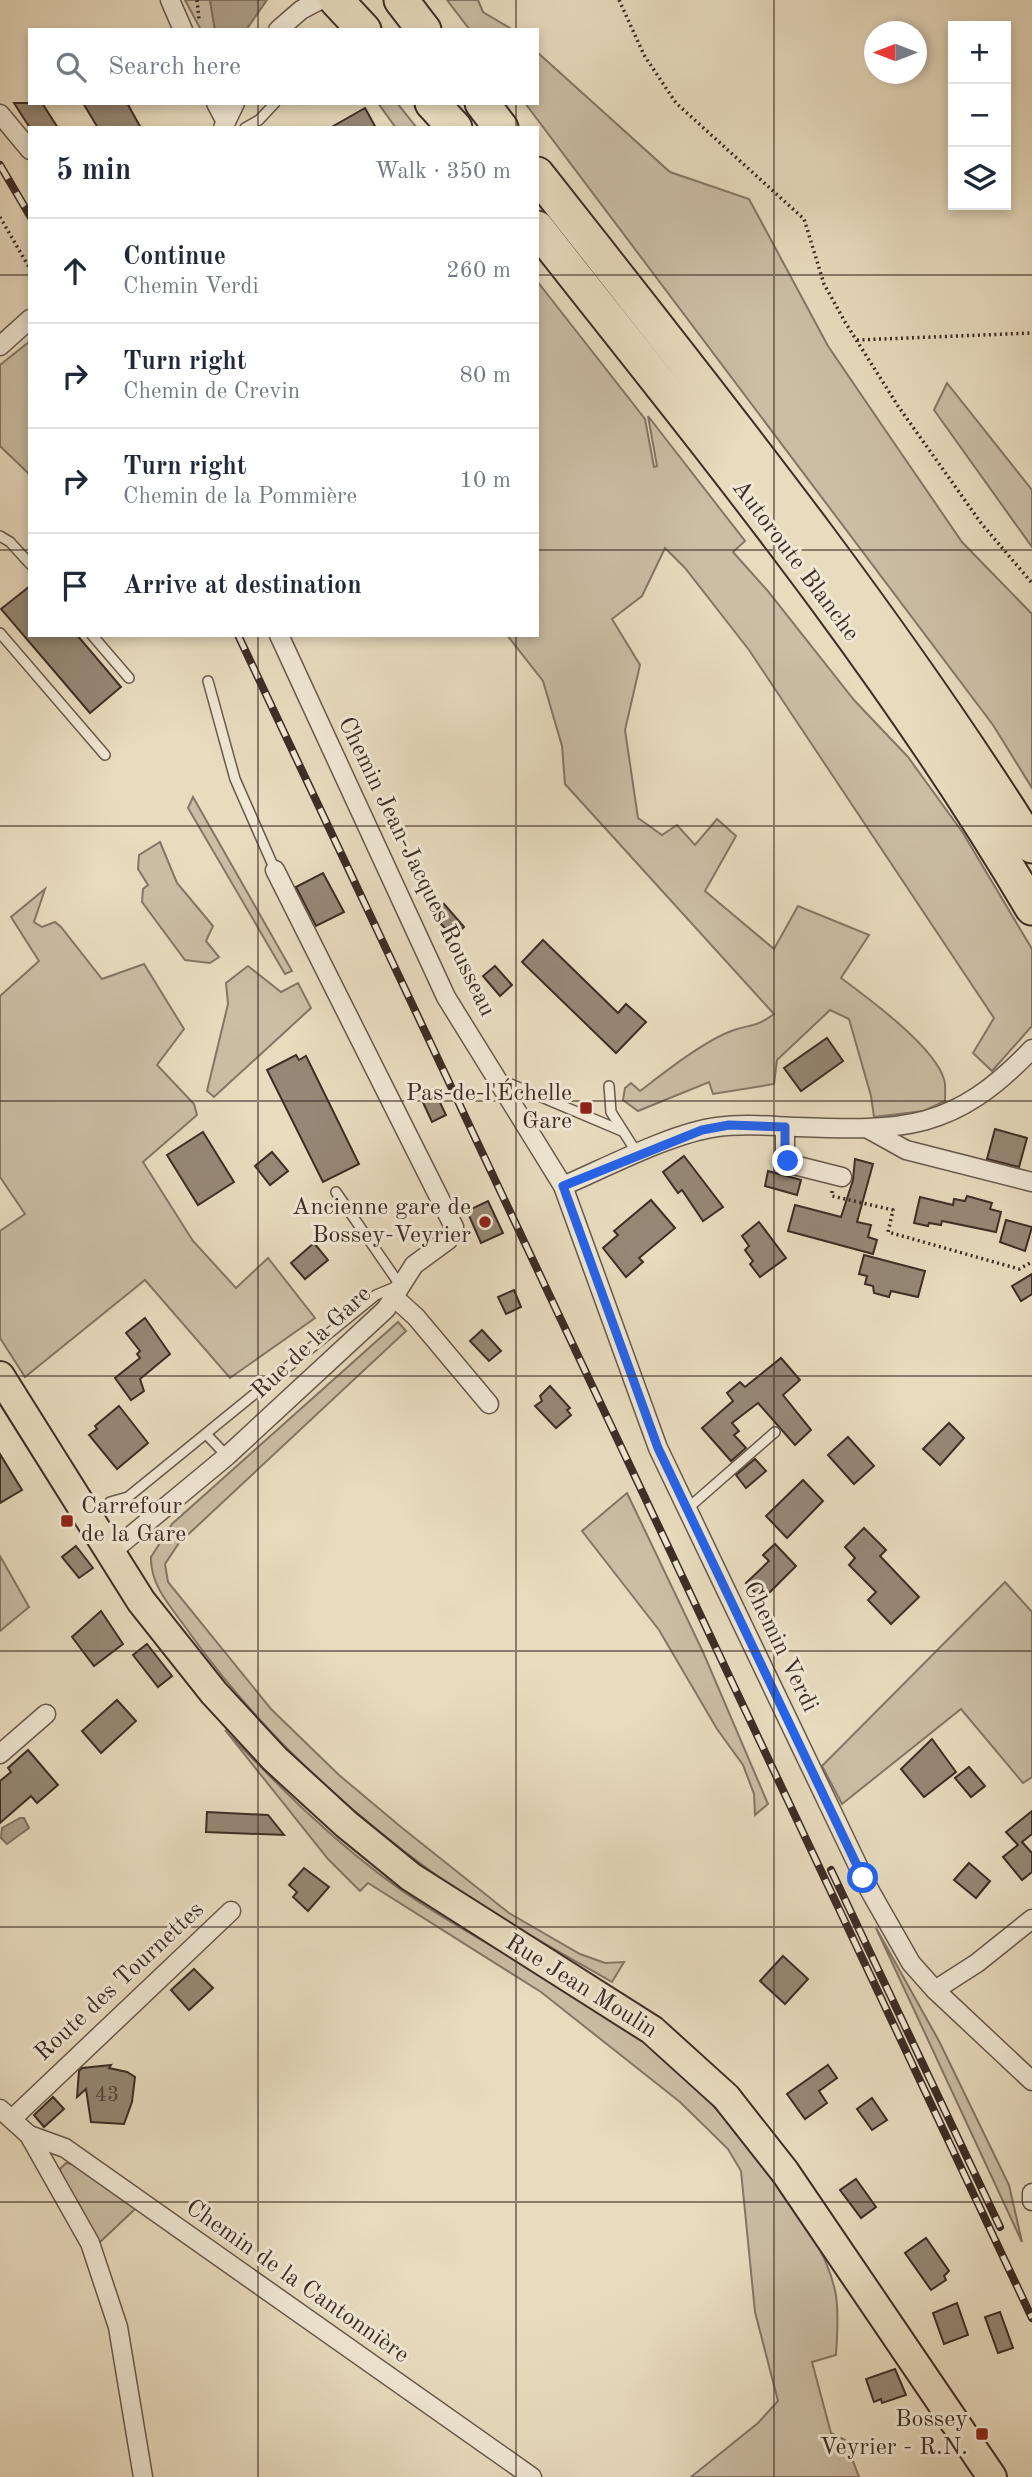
<!DOCTYPE html>
<html lang="en">
<head>
<meta charset="utf-8">
<style>
	:root { --surface:#fff; --page:#f6f6f7; --text:#1f2937; --muted:#747a83; --line:#e0e1e3 }
	body { margin:0; font-family:"Old Standard TT",serif; background:var(--page); color:var(--text) }
	.controls { position:absolute; right:21px; top:21px; display:grid; overflow:hidden; border-radius:0px; box-shadow:0 4px 10px #0003 }
	.controls button { width:63px; height:63px; display:grid; place-items:center; padding:0; border:0; border-bottom:2px solid var(--line); background:var(--surface); color:var(--text); font:35px sans-serif }
	.compass { position:absolute; left:864px; top:21px; width:63px; height:63px; border-radius:50%; background:var(--surface); box-shadow:0 4px 10px #0003; rotate:270deg }
	.stop { position:absolute; width:21px; height:21px; margin:-16px; border:5px solid #2563eb; border-radius:50%; background:#fff }
	.stop.end { background:#2563eb; border-color:#fff; box-shadow:0 2px 7px #0008 }
	.list { margin:0; padding:0; list-style:none }
	h2 { display:flex; justify-content:space-between; align-items:center; height:91px; margin:0; padding:0 28px; font-size:30px }
	h2 small { font-size:23px; font-weight:400; color:var(--muted) }
	.list li { display:grid; grid-template-columns:46px 1fr auto; gap:21px; align-items:center; box-sizing:border-box; height:105px; padding:0 28px; border-top:2px solid var(--line) }
	.list b { display:block; font-size:26px; white-space:nowrap }
	.list p { margin:0; font-size:23px; white-space:nowrap; color:var(--muted) }
	.list em { font-size:23px; font-style:normal; color:var(--muted) }
	.icon { flex:none; width:38px; height:38px; fill:none; stroke:currentColor; stroke-width:2; stroke-linecap:round; stroke-linejoin:round }
	.map { position:relative; flex:none; width:1032px; height:2477px; overflow:hidden }
	.search { position:absolute; background:var(--surface); box-shadow:0 4px 10px #0003; left:28px; top:28px; width:511px; height:77px; display:flex; align-items:center; gap:18px; box-sizing:border-box; padding:0 24px; border-radius:0px; color:var(--muted); font-size:26px }
	.panel { position:absolute; background:var(--surface); box-shadow:0 4px 10px #0003; left:28px; top:126px; width:511px; height:511px; border-radius:0px }
	.map>svg:first-child { display:block }
	.green { fill:#cbbea5; stroke:#847666; stroke-width:2 }
	.water { fill:#aea08b; stroke:#817263; stroke-width:2 }
	.building { fill:#968876; stroke:#3d2d26; stroke-width:2 }
	.lines { fill:none; stroke-linecap:round; stroke-linejoin:round }
	.service-casing { stroke:#68594c; stroke-width:12 }
	.minor-casing { stroke:#68594c; stroke-width:21 }
	.primary-casing { stroke:#3d2d26; stroke-width:32 }
	.motorway-casing { stroke:#3d2d26; stroke-width:37 }
	.path { stroke:#3d2d26; stroke-width:3.5; stroke-dasharray:2 3.5; stroke-linecap:butt }
	.service { stroke:#f0e8d5; stroke-width:9 }
	.minor { stroke:#f0e8d5; stroke-width:18 }
	.primary { stroke:#e8dcbf; stroke-width:28 }
	.motorway { stroke:#e8dcbf; stroke-width:33 }
	.rail-casing { stroke:#3d2d26; stroke-width:8 }
	.rail { stroke:#f0e8d5; stroke-width:5; stroke-dasharray:16; stroke-linecap:butt }
	.route { stroke:#2563eb; stroke-width:9 }
	.grid { fill:none; stroke:#3d2d26; stroke-width:2; stroke-opacity:0.55 }
	.poi-dot { fill:#8f2418; stroke:#f0e8d5; stroke-width:2.5 }
	.labels { text-anchor:middle; dominant-baseline:central; stroke-width:6; stroke-linejoin:round; paint-order:stroke }
	.number-label { font-size:21px; fill:#53443a }
	.street-label { font-size:24px; fill:#3d2d26; stroke:#f0e8d5 }
	.poi-label { font-size:24px; fill:#3d2d26; stroke:#f0e8d5; text-anchor:end }
</style>
</head>
<body>
<div class="map">
<svg width="1032" height="2477" viewBox="0 0 1032 2477">
	<rect width="100%" height="100%" fill="#e8dcbf"/>
	<filter id="stains"><feTurbulence type="fractalNoise" baseFrequency=".00286" numOctaves="4"/><feColorMatrix values="0 0 0 0 .2 0 0 0 0 .09 0 0 0 0 .02 0 0 0 .5 -.17"/></filter>
	<radialGradient id="worn" r=".72"><stop offset=".6" stop-color="#630" stop-opacity="0"/><stop offset="1" stop-color="#630" stop-opacity=".3"/></radialGradient>
	<g class="green">
		<polygon points="185,0 210,0 215,30 201,30"/>
		<polygon points="447,0 478,0 483,12 513,30 470,30"/>
		<polygon points="537,52 670,172 749,199 828,346 890,437 962,542 1032,614 1032,788 993,725 525,103 537,103"/>
		<polygon points="378,103 397,103 417,128 396,128"/>
		<path d="M537,281L645,419L654,467L657,466L648,416L745,541L733,552L767,590L854,700L908,757L963,833L1032,949V1026L992,1071L973,1053L994,1018L749,650L685,568L665,548L642,596L612,619L640,665L625,730L638,818L662,835L677,825L695,845L717,819L736,836L705,891L774,949L798,906L869,935L841,978C869,999 934,1046 944,1079C946,1085 945,1094 945,1101L924,1111L874,1117L871,1096L849,1019L830,1010L777,1060L774,1084L713,1094L709,1082L638,1111L623,1100L625,1088L631,1083L640,1091C665,1072 705,1040 734,1030C753,1024 756,1027 774,1014L565,784L562,746L543,681L507,635H537Z"/>
		<polygon points="30,341 30,475 0,446 0,365"/>
		<polygon points="947,383 1032,490 1032,547 934,410"/>
		<polygon points="193,797 292,971 285,974 188,808"/>
		<polygon points="160,842 177,883 213,926 206,941 219,957 210,963 185,960 142,902 143,889 148,885 138,869 139,855"/>
		<polygon points="45,889 34,922 42,927 55,922 61,927 102,979 144,964 184,1029 157,1065 194,1104 197,1115 143,1162 193,1241 236,1288 268,1258 315,1318 230,1378 145,1280 25,1377 0,1338 0,1231 25,1214 0,1177 0,996 39,961 11,917"/>
		<polygon points="248,966 281,992 298,983 311,1008 214,1097 207,1091 228,1004 226,983"/>
		<path d="M398,1322L406,1331L179,1543L165,1564L168,1582L271,1709L339,1775L401,1827L509,1913L580,1954L605,1963L624,1962L612,1982C553,1948 491,1915 436,1875C343,1808 258,1728 191,1635C175,1611 150,1588 151,1557L172,1524Z"/>
		<polygon points="627,1493 703,1652 768,1804 755,1815 754,1794 743,1765 717,1729 659,1630 582,1531"/>
		<polygon points="0,1556 29,1607 0,1631"/>
		<polygon points="1005,1582 1032,1612 1032,1777 1023,1783 961,1709 842,1804 822,1766"/>
		<path d="M225,1730C280,1788 336,1844 401,1890C486,1949 586,1991 665,2059C706,2094 739,2134 771,2176C797,2211 829,2253 836,2296C839,2315 837,2336 836,2355L812,2362L831,2433L845,2440L859,2477H691L758,2423L778,2401L755,2312L741,2171L728,2149L680,2102L541,1992L368,1883L360,1891L328,1859Z"/>
		<polygon points="876,1928 939,2041 1009,2185 1022,2242"/>
		<path d="M66,2163L76,2165L136,2208L98,2244C90,2226 60,2183 60,2169Z"/>
	</g>
	<g class="water">
		<polygon points="210,0 267,0 246,30 215,30"/>
		<polygon points="20,1818 24,1818 29,1828 7,1844 1,1838 2,1828"/>
	</g>
	<g class="building">
		<polygon points="14,103 42,103 58,128 30,128"/>
		<polygon points="83,103 127,103 141,128 98,128"/>
		<polygon points="365,108 376,128 330,128"/>
		<polygon points="30,586 30,635 77,635 121,687 90,713 1,609"/>
		<polygon points="323,873 344,912 316,926 296,887"/>
		<polygon points="444,904 464,927 453,937 432,914"/>
		<polygon points="543,940 618,1013 626,1004 646,1022 616,1053 522,962"/>
		<polygon points="495,966 512,985 500,996 483,976"/>
		<polygon points="827,1038 843,1061 801,1091 784,1068"/>
		<polygon points="296,1055 299,1060 306,1056 359,1164 323,1182 267,1070"/>
		<polygon points="434,1090 446,1115 432,1122 420,1096"/>
		<polygon points="995,1129 1027,1138 1019,1167 987,1159"/>
		<polygon points="203,1132 234,1182 198,1205 167,1155"/>
		<polygon points="272,1152 288,1171 270,1185 255,1166"/>
		<polygon points="684,1156 723,1207 703,1221 682,1190 678,1193 663,1172"/>
		<polygon points="855,1159 873,1164 857,1222 871,1225 868,1237 877,1240 873,1254 788,1231 795,1205 841,1217 853,1180"/>
		<polygon points="768,1171 801,1180 797,1195 765,1186"/>
		<polygon points="967,1196 992,1203 990,1209 1001,1212 996,1232 942,1221 941,1225 929,1223 928,1226 914,1223 920,1197 953,1205 954,1199 965,1201"/>
		<polygon points="651,1200 675,1228 639,1258 643,1262 626,1277 603,1248 618,1235 614,1231"/>
		<polygon points="488,1201 503,1233 481,1243 467,1211"/>
		<polygon points="1006,1220 1032,1227 1025,1251 1000,1242"/>
		<polygon points="759,1222 786,1258 760,1277 750,1264 753,1261 745,1250 749,1246 742,1236"/>
		<polygon points="314,1243 328,1260 305,1279 291,1263"/>
		<polygon points="864,1255 925,1271 918,1297 891,1291 889,1297 874,1293 873,1286 865,1284 867,1276 859,1274"/>
		<polygon points="1032,1274 1032,1294 1021,1301 1012,1286"/>
		<polygon points="514,1290 521,1307 506,1314 498,1297"/>
		<polygon points="145,1318 170,1354 140,1379 144,1391 131,1400 115,1378 140,1358 137,1354 140,1351 126,1333"/>
		<polygon points="482,1330 501,1351 489,1361 470,1341"/>
		<polygon points="781,1358 800,1380 783,1395 811,1430 795,1445 758,1403 732,1423 739,1431 734,1435 746,1448 731,1461 702,1428 733,1401 727,1393 740,1382 745,1387"/>
		<polygon points="550,1386 570,1408 567,1410 571,1415 556,1428 535,1406 542,1401 540,1396"/>
		<polygon points="119,1406 148,1443 117,1469 89,1435 97,1429 95,1426"/>
		<polygon points="949,1423 964,1438 940,1465 923,1449"/>
		<polygon points="848,1437 874,1466 854,1484 828,1455"/>
		<polygon points="0,1454 22,1490 0,1503"/>
		<polygon points="755,1459 766,1471 746,1488 736,1475"/>
		<polygon points="803,1480 823,1501 787,1538 766,1516"/>
		<polygon points="864,1528 886,1550 880,1556 919,1597 891,1624 868,1600 876,1592 849,1565 855,1558 845,1547"/>
		<polygon points="775,1544 796,1566 762,1600 746,1583 769,1561 763,1555"/>
		<polygon points="76,1546 93,1568 79,1578 62,1557"/>
		<polygon points="101,1611 123,1644 94,1666 72,1637"/>
		<polygon points="147,1644 172,1676 158,1687 133,1655"/>
		<polygon points="117,1700 136,1721 101,1753 82,1731"/>
		<polygon points="932,1739 956,1772 924,1797 901,1769"/>
		<polygon points="28,1750 58,1785 37,1803 31,1796 0,1823 0,1781 11,1772 8,1768"/>
		<polygon points="969,1767 985,1786 971,1797 955,1778"/>
		<polygon points="1032,1811 1032,1834 1022,1842 1032,1853 1032,1872 1022,1880 1003,1857 1018,1845 1006,1832"/>
		<polygon points="207,1812 268,1815 284,1835 206,1832"/>
		<polygon points="969,1863 990,1881 976,1898 954,1880"/>
		<polygon points="304,1868 329,1887 308,1911 293,1897 297,1892 289,1885"/>
		<polygon points="783,1956 808,1979 785,2004 760,1981"/>
		<polygon points="194,1969 213,1988 189,2010 171,1990"/>
		<polygon points="111,2065 109,2068 127,2072 135,2077 132,2102 124,2124 91,2122 86,2089 77,2097 79,2071 82,2068"/>
		<polygon points="828,2065 837,2078 819,2091 827,2103 805,2119 787,2094"/>
		<polygon points="53,2097 64,2109 44,2127 34,2115"/>
		<polygon points="872,2098 887,2120 872,2130 857,2109"/>
		<polygon points="856,2179 876,2207 861,2218 840,2190"/>
		<polygon points="926,2238 949,2271 944,2276 946,2280 931,2290 905,2253"/>
		<polygon points="957,2303 968,2335 944,2344 933,2313"/>
		<polygon points="1000,2312 1013,2348 998,2353 985,2317"/>
		<polygon points="895,2369 906,2395 882,2403 881,2399 874,2402 866,2379"/>
	</g>
	<g class="lines">
		<defs>
			<g id="service">
				<polyline points="245,128 259,120 275,103"/>
				<polyline points="0,536 10,542 30,564"/>
				<polyline points="0,633 105,755"/>
				<polyline points="92,635 129,678"/>
				<polyline points="208,681 235,779 275,870"/>
				<polyline points="501,1080 622,1131"/>
				<polyline points="609,1086 611,1112 637,1153"/>
				<polyline points="206,1434 227,1456"/>
				<polyline points="110,1502 128,1497 376,1295 400,1285 336,1192"/>
				<polyline points="687,1509 775,1432"/>
			</g>
			<g id="minor">
				<polyline points="170,0 183,30"/>
				<polyline points="278,30 301,10 318,1"/>
				<polyline points="216,103 226,122"/>
				<polyline points="0,114 30,150"/>
				<polyline points="223,128 235,103"/>
				<polyline points="0,346 30,319"/>
				<polyline points="279,635 446,997 563,1186 658,1448 870,1891 911,1963 935,1990 1032,2081"/>
				<polyline points="785,1127 785,1156 790,1164 842,1177"/>
				<polyline points="870,1130 906,1150 1032,1182"/>
				<path d="M563,1186C607,1167 672,1133 717,1127C743,1123 770,1126 797,1127C905,1131 954,1131 1032,1049"/>
				<polyline points="395,1298 416,1317 489,1404"/>
				<polyline points="110,1553 227,1456 386,1309 414,1265 448,1240 454,1227 275,870"/>
				<polyline points="0,1754 46,1714"/>
				<polyline points="935,1990 977,1963 1032,1919"/>
				<polyline points="0,2109 29,2135 90,2243 118,2327 143,2477"/>
				<polyline points="13,2118 231,1911"/>
				<polyline points="29,2135 65,2148 532,2477"/>
				<polyline points="1032,2193 1032,2201"/>
			</g>
			<polyline id="primary" points="0,1376 141,1601 214,1693 275,1759 346,1824 411,1877 652,2030 726,2097 785,2172 992,2477"/>
			<g id="motorway">
				<polyline points="336,0 364,30"/>
				<polyline points="401,0 424,30"/>
				<polyline points="432,103 455,128"/>
				<polyline points="482,103 501,128"/>
				<path d="M537,174C709,393 884,610 1032,846"/>
				<path d="M537,228C710,448 890,666 1032,908"/>
			</g>
		</defs>
		<use href="#service" class="service-casing"/>
		<use href="#minor" class="minor-casing"/>
		<use href="#primary" class="primary-casing"/>
		<use href="#motorway" class="motorway-casing"/>
		<g class="path">
			<polyline points="197,0 199,19"/>
			<polyline points="619,0 644,55 676,103 804,219 824,284 845,322 898,406 981,523 1032,583"/>
			<polyline points="0,217 30,269"/>
			<polyline points="857,340 1032,333"/>
			<polyline points="832,1191 832,1196 893,1210 888,1232 1019,1269 1032,1262"/>
		</g>
		<use href="#service" class="service"/>
		<use href="#minor" class="minor"/>
		<use href="#primary" class="primary"/>
		<use href="#motorway" class="motorway"/>
		<defs>
			<g id="rail">
				<polyline points="0,165 30,216"/>
				<polyline points="238,635 1032,2318"/>
				<polyline points="831,1870 1000,2227"/>
			</g>
		</defs>
		<use href="#rail" class="rail-casing"/>
		<use href="#rail" class="rail"/>
	</g>
	<g class="lines">
		<polyline class="route" points="788,1161 785,1153 785,1127 729,1125 702,1130 563,1186 658,1448 863,1878"/>
	</g>
	<path class="grid" d="M258,0V30M516,0V30M774,0V2477M258,103V128M516,103V128M0,275H30M537,275H1032M0,550H30M537,550H1032M258,635V2477M516,635V2477M0,826H1032M0,1101H1032M0,1376H1032M0,1651H1032M0,1927H1032M0,2202H1032"/>
	<g class="poi-dot">
		<rect x="579" y="1101" width="14" height="14" rx="3.5"/>
		<circle cx="485" cy="1222" r="7"/>
		<rect x="60" y="1514" width="14" height="14" rx="3.5"/>
		<rect x="975" y="2427" width="14" height="14" rx="3.5"/>
	</g>
	<g class="labels">
		<g class="number-label">
			<text x="107" y="2095">43</text>
		</g>
		<g class="street-label">
			<text transform="translate(795 561) rotate(53)">Autoroute Blanche</text>
			<text transform="translate(416 867) rotate(64)">Chemin Jean-Jacques Rousseau</text>
			<text transform="translate(312 1343) rotate(-43)">Rue de la Gare</text>
			<text transform="translate(780 1647) rotate(64)">Chemin Verdi</text>
			<text transform="translate(120 1982) rotate(-43)">Route des Tournettes</text>
			<text transform="translate(581 1987) rotate(32)">Rue Jean Moulin</text>
			<text transform="translate(297 2282) rotate(35)">Chemin de la Cantonnière</text>
		</g>
		<g class="poi-label">
			<text x="572" y="1094">Pas-de-l'Échelle<tspan x="572" dy="28">Gare</tspan></text>
			<text x="471" y="1208">Ancienne gare de<tspan x="471" dy="28">Bossey-Veyrier</tspan></text>
			<text x="81" y="1507" text-anchor="start">Carrefour<tspan x="81" dy="28">de la Gare</tspan></text>
			<text x="968" y="2420">Bossey<tspan x="968" dy="28">Veyrier - R.N.</tspan></text>
		</g>
	</g>
	<rect width="100%" height="100%" filter="url(#stains)"/>
	<rect width="100%" height="100%" fill="url(#worn)"/>
</svg>
<div class="controls">
<button>+</button>
<button>−</button>
<button><svg class="icon" aria-label="layers" viewBox="0 0 24 24"><path d="M12 4l9 5-9 5-9-5zM3 14l9 5 9-5"/></svg></button>
</div>
<svg class="compass" viewBox="-18 -18 36 36"><path d="M0-13l5 13h-10z" fill="#e53935"/><path d="M0 13l5-13h-10z" fill="#747a83"/></svg>
<div class="stop" style="left:863px;top:1878px"></div>
<div class="stop end" style="left:788px;top:1161px"></div>
<div class="search"><svg class="icon" aria-label="search" viewBox="0 0 24 24"><circle cx="10" cy="10" r="6"/><path d="M15 15l6 6"/></svg>Search here</div>
<section class="panel">
<h2>5 min<small>Walk · 350 m</small></h2>
<ul class="list">
<li><svg class="icon" aria-label="ahead" viewBox="0 0 24 24"><path d="M12 20V5M6 11l6-6 6 6"/></svg><div><b>Continue</b><p>Chemin Verdi</p></div><em>260 m</em></li>
<li><svg class="icon" aria-label="right" viewBox="0 0 24 24"><path d="M7 20v-9h11M14 6l5 5-5 5"/></svg><div><b>Turn right</b><p>Chemin de Crevin</p></div><em>80 m</em></li>
<li><svg class="icon" aria-label="right" viewBox="0 0 24 24"><path d="M7 20v-9h11M14 6l5 5-5 5"/></svg><div><b>Turn right</b><p>Chemin de la Pommière</p></div><em>10 m</em></li>
<li><svg class="icon" aria-label="arrive" viewBox="0 0 24 24"><path d="M6 21V4h12l-3 4 3 4H6"/></svg><div><b>Arrive at destination</b></div></li>
</ul>
</section>
</div>
</body>
</html>
